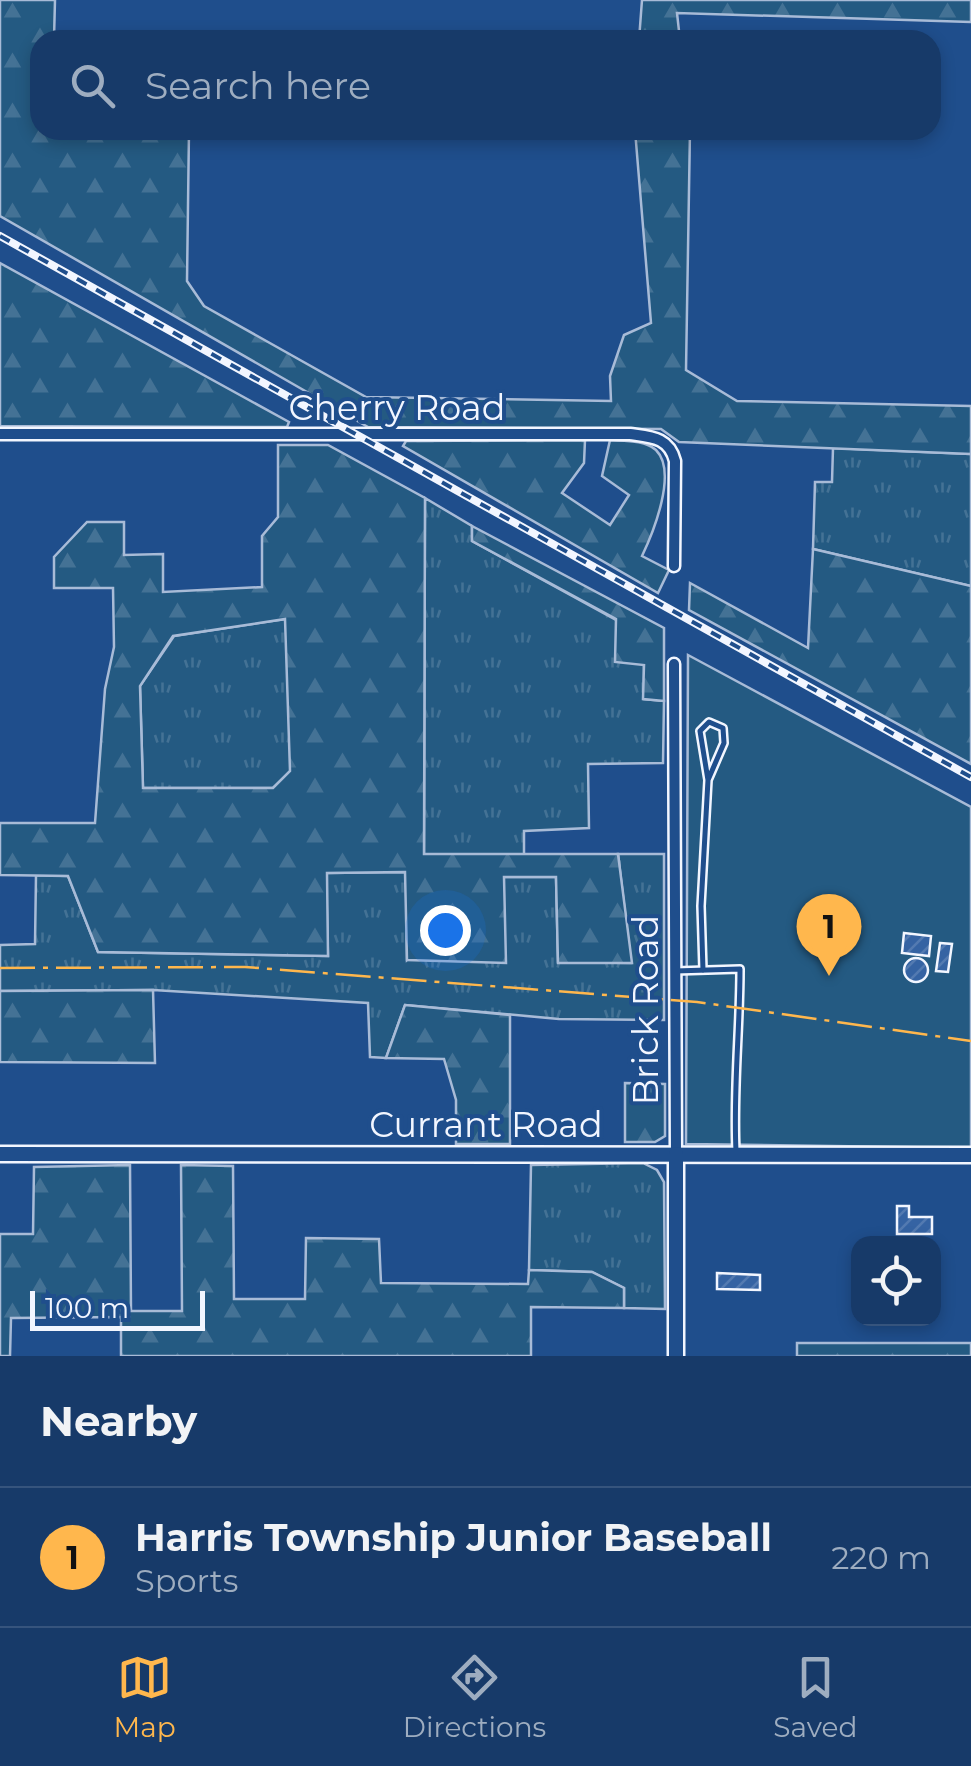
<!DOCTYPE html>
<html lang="en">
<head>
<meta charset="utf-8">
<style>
	:root { --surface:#173a69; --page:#20416f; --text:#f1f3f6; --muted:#9eadc0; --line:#36547d; --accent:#ffb74d }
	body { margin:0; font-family:Montserrat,sans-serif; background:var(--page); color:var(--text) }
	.controls { position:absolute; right:30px; bottom:30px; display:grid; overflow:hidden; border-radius:20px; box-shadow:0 5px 15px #0003 }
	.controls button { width:90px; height:90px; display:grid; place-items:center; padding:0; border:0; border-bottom:2px solid var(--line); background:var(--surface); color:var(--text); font:50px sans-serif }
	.scale { position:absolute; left:30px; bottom:25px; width:175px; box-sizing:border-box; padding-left:10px; border:5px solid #f2f6ff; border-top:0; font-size:28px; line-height:35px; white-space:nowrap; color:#f2f6ff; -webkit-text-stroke:8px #1f4e8c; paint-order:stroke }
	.you { position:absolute; left:445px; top:930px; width:35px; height:35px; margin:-25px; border:8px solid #fff; border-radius:50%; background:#1a73e8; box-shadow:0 0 0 15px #1a73e833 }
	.badge { display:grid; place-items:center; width:65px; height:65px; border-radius:50%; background:var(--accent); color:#111; font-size:32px; font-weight:700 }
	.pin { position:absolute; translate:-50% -82px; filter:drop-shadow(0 2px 5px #0008) }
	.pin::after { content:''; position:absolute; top:52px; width:35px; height:30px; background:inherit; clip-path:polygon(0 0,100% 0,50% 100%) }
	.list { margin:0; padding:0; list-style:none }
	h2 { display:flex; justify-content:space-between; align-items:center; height:130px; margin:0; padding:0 40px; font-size:42px }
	h2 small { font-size:32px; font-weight:400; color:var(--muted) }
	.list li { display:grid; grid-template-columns:65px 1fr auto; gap:30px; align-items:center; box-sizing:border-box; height:140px; padding:0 40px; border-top:2px solid var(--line) }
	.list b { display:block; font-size:38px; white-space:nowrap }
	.list p { margin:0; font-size:32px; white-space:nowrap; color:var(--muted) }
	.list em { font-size:32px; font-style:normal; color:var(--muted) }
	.icon { flex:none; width:55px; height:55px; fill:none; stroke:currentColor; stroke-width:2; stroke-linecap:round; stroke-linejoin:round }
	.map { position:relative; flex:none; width:971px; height:1356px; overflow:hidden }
	.search { position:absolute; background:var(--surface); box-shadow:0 5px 15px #0003; left:30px; right:30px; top:30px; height:110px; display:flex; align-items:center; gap:25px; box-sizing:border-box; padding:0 35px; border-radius:30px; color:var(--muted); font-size:38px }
	.sheet { height:270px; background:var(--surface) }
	nav { display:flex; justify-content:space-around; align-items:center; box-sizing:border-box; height:140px; border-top:2px solid var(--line); background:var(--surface); font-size:28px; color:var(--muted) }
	nav a { display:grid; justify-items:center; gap:5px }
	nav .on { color:var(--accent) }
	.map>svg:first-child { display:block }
	.grass { fill:url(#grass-tufts); stroke:#a8bbd7; stroke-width:2.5 }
	.forest { fill:url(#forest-firs); stroke:#a8bbd7; stroke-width:2.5; fill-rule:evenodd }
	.pitch { fill:#245a82; stroke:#a8bbd7; stroke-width:2.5 }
	.building { fill:url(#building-hatch); stroke:#f2f6ff; stroke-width:2.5 }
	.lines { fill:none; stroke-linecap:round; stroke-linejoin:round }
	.service-casing { stroke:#f2f6ff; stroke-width:10 }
	.minor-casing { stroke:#f2f6ff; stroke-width:15 }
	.tertiary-casing { stroke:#f2f6ff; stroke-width:19 }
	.service { stroke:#1f4e8c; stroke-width:5 }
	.minor { stroke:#1f4e8c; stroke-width:10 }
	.tertiary { stroke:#1f4e8c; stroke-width:14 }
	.rail-casing { stroke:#f2f6ff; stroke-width:8 }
	.rail { stroke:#1f4e8c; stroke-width:4; stroke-dasharray:11; stroke-linecap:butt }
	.power { stroke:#ffb74d; stroke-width:2.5; stroke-dasharray:35 8 5 8; stroke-linecap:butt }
	.labels { text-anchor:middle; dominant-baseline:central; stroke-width:8; stroke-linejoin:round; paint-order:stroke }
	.street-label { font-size:35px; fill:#f2f6ff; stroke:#1f4e8c }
</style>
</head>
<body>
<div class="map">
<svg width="971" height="1356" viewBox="0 0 971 1356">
	<defs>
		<pattern id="grass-tufts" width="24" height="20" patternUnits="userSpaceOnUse" patternTransform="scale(2.5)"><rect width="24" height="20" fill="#245a82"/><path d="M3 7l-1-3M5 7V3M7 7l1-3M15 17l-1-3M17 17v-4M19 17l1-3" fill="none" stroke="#447295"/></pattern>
		<pattern id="forest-firs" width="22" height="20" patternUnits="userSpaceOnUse" patternTransform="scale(2.5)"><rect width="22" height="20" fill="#245a82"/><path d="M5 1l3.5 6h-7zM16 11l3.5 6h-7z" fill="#447295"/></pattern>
		<pattern id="building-hatch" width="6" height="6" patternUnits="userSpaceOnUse" patternTransform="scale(2.5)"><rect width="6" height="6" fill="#3563a3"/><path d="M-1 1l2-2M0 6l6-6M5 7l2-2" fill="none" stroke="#537ab1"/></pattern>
	</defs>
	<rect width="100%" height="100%" fill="#1f4e8c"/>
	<g class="grass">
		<polygon points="833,448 971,454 971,586 813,549 815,482 832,482"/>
		<polygon points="425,498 472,526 472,541 616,620 644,665 644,699 664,701 663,763 588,764 589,828 524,831 524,854 424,855"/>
		<polygon points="286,619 291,771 273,788 143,788 140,686 174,636"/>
		<polygon points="618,854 664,854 664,1020 559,1019 405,1005 386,1058 370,1057 368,1003 153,990 0,991 0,945 35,944 36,875 68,876 98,952 328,956 326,873 406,872 407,960 504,877 556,877 558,962 631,963"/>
		<polygon points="643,1163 657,1170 664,1182 665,1309 624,1308 624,1288 592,1272 529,1270 531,1165"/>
	</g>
	<g class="forest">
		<polygon points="0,0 55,0 54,39 71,40 40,40 40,130 189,130 187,281 204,306 366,397 611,401 610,376 624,335 651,323 635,130 690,130 686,370 737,401 971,406 971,454 679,442 661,429 368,427 0,216"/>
		<polygon points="642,0 971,0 971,22 677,13 680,40 639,40"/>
		<polygon points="0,263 289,422 287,427 0,426"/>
		<path d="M585,440L584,463L562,493L610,525L629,495L602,476L610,440C625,441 645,440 656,450C678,472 653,533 642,556L669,570L658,593L403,446L406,441Z"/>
		<path d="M278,445H328L425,498L424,854H618L632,963H558L556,877H504L506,963L407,960L405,872L327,873L328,956L98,952L68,876L0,875V823H95L105,689L114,647L113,588H54V557L87,522H124V555L163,554V592L262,587V536L278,517ZM285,619L290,771L273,788H143L140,686L173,636Z"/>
		<polygon points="472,526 664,628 664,701 643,699 644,665 615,662 616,619 472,541"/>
		<polygon points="813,549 971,586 971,764 689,610 690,583 808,648"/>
		<polygon points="153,990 155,1063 0,1062 0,991"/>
		<polygon points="405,1005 510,1015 510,1144 456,1144 456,1100 444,1059 386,1058"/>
		<polygon points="625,1083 665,1084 665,1136 655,1142 625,1142"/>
		<polygon points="130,1165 131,1311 182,1311 181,1165 233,1166 234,1299 305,1299 306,1238 379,1239 381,1283 528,1284 529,1270 592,1272 624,1288 624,1308 531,1307 531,1356 121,1356 121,1317 11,1318 10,1356 0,1356 0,1234 33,1234 34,1167"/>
		<rect x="797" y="1343" width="174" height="13"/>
	</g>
	<polygon class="pitch" points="688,655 971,807 971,1148 686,1144"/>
	<g class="building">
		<polygon points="904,933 931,936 929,956 902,953"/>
		<polygon points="940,943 952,944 948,972 936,971"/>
		<circle cx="916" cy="970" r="12"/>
		<polygon points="897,1206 909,1206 909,1217 932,1217 932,1234 897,1234"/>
		<polygon points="717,1273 760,1275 760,1290 717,1289"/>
	</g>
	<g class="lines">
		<defs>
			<g id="service">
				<polyline points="703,970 701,906 708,780 700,731 709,722 723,728 724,743 708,780"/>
				<path d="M675,971L740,969C740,1030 733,1090 736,1151"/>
			</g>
			<g id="minor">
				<path d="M0,434H630C651,437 669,437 675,461L674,566"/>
				<polyline points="674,664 676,1154"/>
			</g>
			<g id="tertiary">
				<polyline points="0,1154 971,1155"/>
				<polyline points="676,1356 676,1154"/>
			</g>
		</defs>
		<use href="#service" class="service-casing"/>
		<use href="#minor" class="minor-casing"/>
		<use href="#tertiary" class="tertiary-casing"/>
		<use href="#service" class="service"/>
		<use href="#minor" class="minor"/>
		<use href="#tertiary" class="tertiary"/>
		<defs>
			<polyline id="rail" points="0,236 971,777"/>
		</defs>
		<use href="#rail" class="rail-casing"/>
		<use href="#rail" class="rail"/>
		<polyline class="power" points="0,968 245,967 697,1002 971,1041"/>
	</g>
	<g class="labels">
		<g class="street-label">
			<text x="397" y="407">Cherry Road</text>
			<text transform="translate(645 1010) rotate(-90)">Brick Road</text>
			<text x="486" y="1124">Currant Road</text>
		</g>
	</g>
</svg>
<div class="controls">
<button><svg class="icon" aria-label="locate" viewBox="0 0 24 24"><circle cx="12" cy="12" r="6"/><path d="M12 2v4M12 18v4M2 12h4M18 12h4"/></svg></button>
</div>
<div class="scale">100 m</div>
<div class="you"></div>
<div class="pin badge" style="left:829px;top:976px">1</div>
<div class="search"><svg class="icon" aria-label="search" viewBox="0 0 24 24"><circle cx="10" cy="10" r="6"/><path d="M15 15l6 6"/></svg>Search here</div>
</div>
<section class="sheet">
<h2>Nearby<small></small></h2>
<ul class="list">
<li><span class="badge">1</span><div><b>Harris Township Junior Baseball</b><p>Sports</p></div><em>220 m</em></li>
</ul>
</section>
<nav>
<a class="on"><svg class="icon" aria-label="map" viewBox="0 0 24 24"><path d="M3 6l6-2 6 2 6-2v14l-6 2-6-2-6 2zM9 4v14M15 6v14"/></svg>Map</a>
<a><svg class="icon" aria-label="directions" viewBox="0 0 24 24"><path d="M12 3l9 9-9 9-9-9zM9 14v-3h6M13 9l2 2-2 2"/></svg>Directions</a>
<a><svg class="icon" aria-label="saved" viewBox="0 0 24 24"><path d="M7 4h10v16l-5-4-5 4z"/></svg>Saved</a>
</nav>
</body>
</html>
